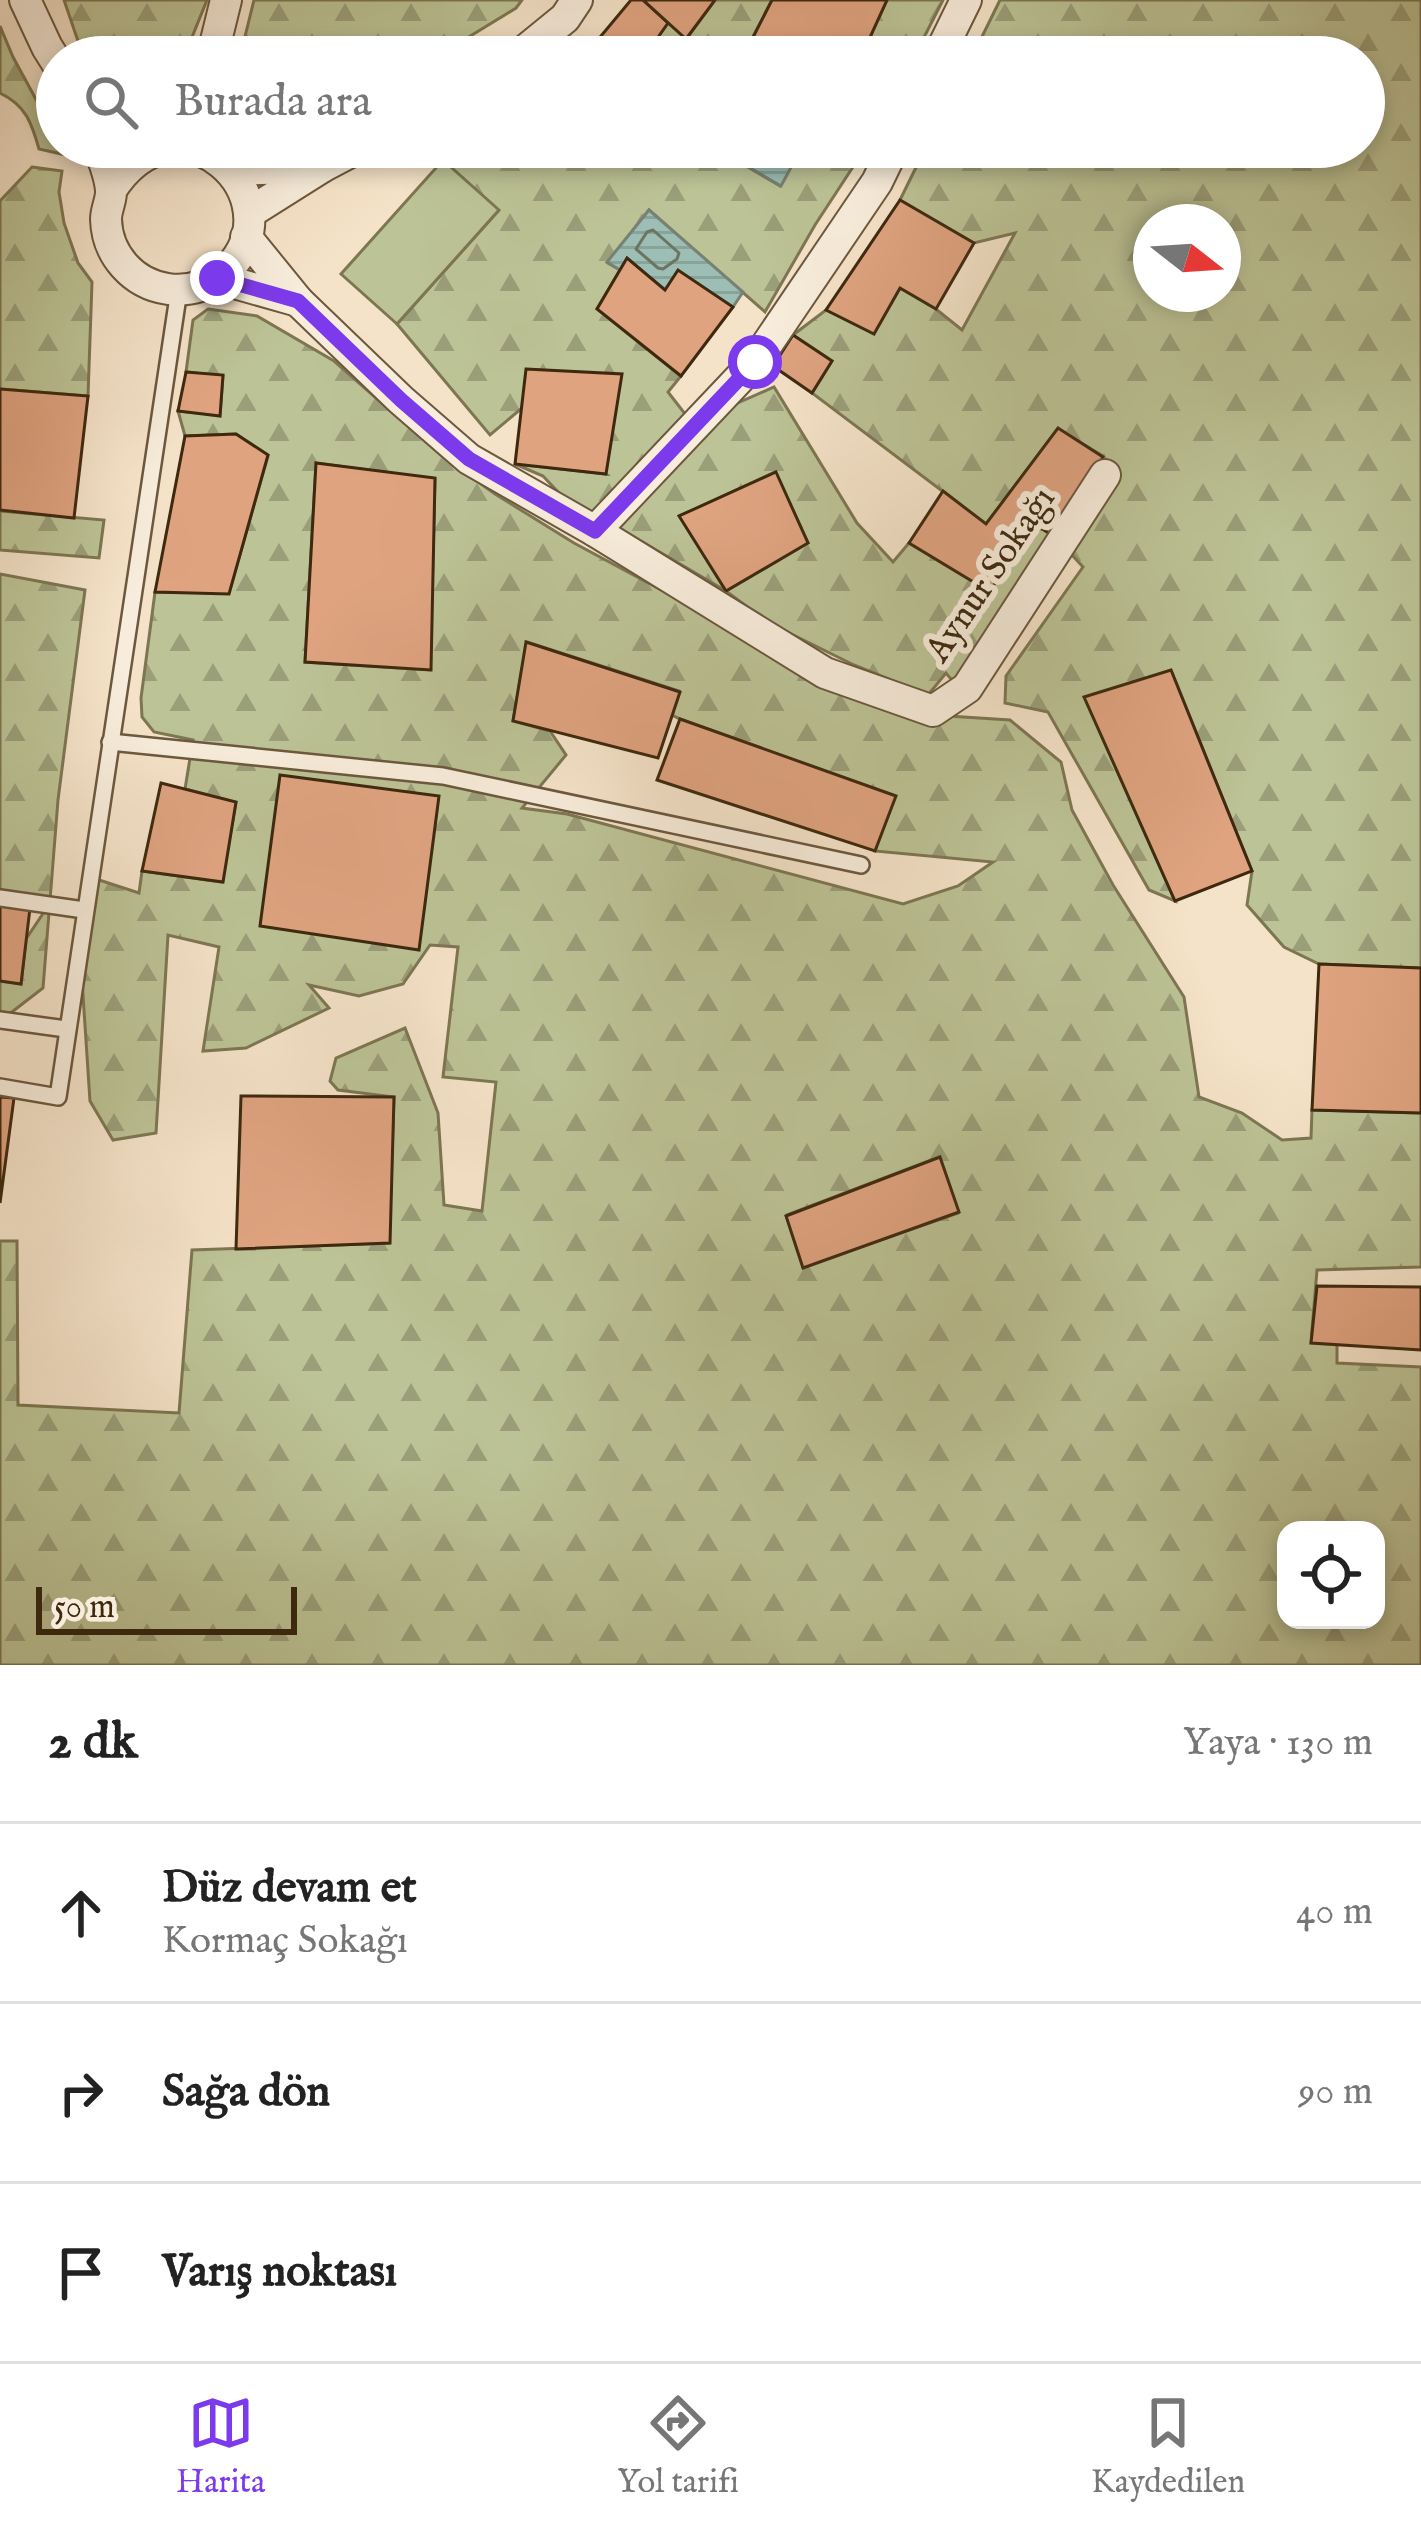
<!DOCTYPE html>
<html lang="tr">
<head>
<meta charset="utf-8">
<style>
	:root { --surface:#fff; --page:#f6f6f6; --text:#222; --muted:#767676; --line:#e0e0e0; --accent:#7c3aed }
	body { margin:0; font-family:"IM FELL English",serif; background:var(--page); color:var(--text) }
	.controls { position:absolute; right:36px; bottom:36px; display:grid; overflow:hidden; border-radius:24px; box-shadow:0 6px 18px #0003 }
	.controls button { width:108px; height:108px; display:grid; place-items:center; padding:0; border:0; border-bottom:3px solid var(--line); background:var(--surface); color:var(--text); font:60px sans-serif }
	.compass { position:absolute; left:1133px; top:204px; width:108px; height:108px; border-radius:50%; background:var(--surface); box-shadow:0 6px 18px #0003; rotate:107deg }
	.scale { position:absolute; left:36px; bottom:30px; width:261px; box-sizing:border-box; padding-left:12px; border:6px solid #3e290f; border-top:0; font-size:33px; line-height:42px; white-space:nowrap; color:#3e290f; -webkit-text-stroke:9px #f8eddc; paint-order:stroke }
	.stop { position:absolute; width:36px; height:36px; margin:-27px; border:9px solid #7c3aed; border-radius:50%; background:#fff }
	.stop.end { background:#7c3aed; border-color:#fff; box-shadow:0 3px 12px #0008 }
	.list { margin:0; padding:0; list-style:none }
	h2 { display:flex; justify-content:space-between; align-items:center; height:156px; margin:0; padding:0 48px; font-size:51px }
	h2 small { font-size:39px; font-weight:400; color:var(--muted) }
	.list li { display:grid; grid-template-columns:78px 1fr auto; gap:36px; align-items:center; box-sizing:border-box; height:180px; padding:0 48px; border-top:3px solid var(--line) }
	.list b { display:block; font-size:45px; white-space:nowrap }
	.list p { margin:0; font-size:39px; white-space:nowrap; color:var(--muted) }
	.list em { font-size:39px; font-style:normal; color:var(--muted) }
	.icon { flex:none; width:66px; height:66px; fill:none; stroke:currentColor; stroke-width:2; stroke-linecap:round; stroke-linejoin:round }
	.map { position:relative; flex:none; width:1421px; height:1665px; overflow:hidden }
	.search { position:absolute; background:var(--surface); box-shadow:0 6px 18px #0003; left:36px; right:36px; top:36px; height:132px; display:flex; align-items:center; gap:30px; box-sizing:border-box; padding:0 42px; border-radius:66px; color:var(--muted); font-size:45px }
	.sheet { height:696px; background:var(--surface) }
	nav { display:flex; justify-content:space-around; align-items:center; box-sizing:border-box; height:168px; border-top:3px solid var(--line); background:var(--surface); font-size:33px; color:var(--muted) }
	nav a { display:grid; justify-items:center; gap:6px }
	nav .on { color:var(--accent) }
	.map>svg:first-child { display:block }
	.forest { fill:url(#forest-firs); stroke:#7d7652; stroke-width:3; fill-rule:evenodd }
	.pitch { fill:#bcc396; stroke:#7d7652; stroke-width:3 }
	.water { fill:url(#water-rules); stroke:#768273; stroke-width:3 }
	.lines { fill:none; stroke-linecap:round; stroke-linejoin:round }
	.shore { stroke:#6d7462; stroke-width:3 }
	.building { fill:#dfa380; stroke:#3e290f; stroke-width:3 }
	.lane-casing { stroke:#6c583e; stroke-width:20 }
	.street-casing { stroke:#6c583e; stroke-width:34 }
	.lane { stroke:#f8eddc; stroke-width:15 }
	.street { stroke:#f8eddc; stroke-width:30 }
	.route { stroke:#7c3aed; stroke-width:15 }
	.labels { text-anchor:middle; dominant-baseline:central; stroke-width:12; stroke-linejoin:round; paint-order:stroke }
	.street-label { font-size:36px; fill:#3e290f; stroke:#f8eddc }
</style>
</head>
<body>
<div class="map">
<svg width="1421" height="1665" viewBox="0 0 1421 1665">
	<defs>
		<pattern id="forest-firs" width="22" height="20" patternUnits="userSpaceOnUse" patternTransform="scale(3)"><rect width="22" height="20" fill="#bcc396"/><path d="M5 1l3.5 6h-7zM16 11l3.5 6h-7z" fill="#9a9e79"/></pattern>
		<pattern id="water-rules" width="6" height="5" patternUnits="userSpaceOnUse" patternTransform="scale(3)"><rect width="6" height="5" fill="#9cbeb5"/><path d="M0 2.5h6" fill="none" stroke="#87a39a"/></pattern>
	</defs>
	<rect width="100%" height="100%" fill="#f5e3c9"/>
	<filter id="stains"><feTurbulence type="fractalNoise" baseFrequency=".00167" numOctaves="4"/><feColorMatrix values="0 0 0 0 .2 0 0 0 0 .09 0 0 0 0 .02 0 0 0 .5 -.17"/></filter>
	<radialGradient id="worn" r=".72"><stop offset=".6" stop-color="#630" stop-opacity="0"/><stop offset="1" stop-color="#630" stop-opacity=".3"/></radialGradient>
	<g class="forest">
		<polygon points="64,0 207,0 184,57 91,57 79,44"/>
		<polygon points="254,0 522,0 516,8 436,57 240,57"/>
		<polygon points="715,0 772,0 745,52 754,57 644,57 668,23 687,38"/>
		<polygon points="887,0 943,0 914,57 861,57"/>
		<path d="M1000,0H1421V968L1319,964L1284,947L1247,905L1252,871L1171,670L1085,698L1175,901L1149,890L1048,712L1005,703L1006,676L1083,567L1059,541L961,691L946,673L928,695L854,665L769,623L726,591L559,493L543,476L515,464L606,474L522,408L490,435L397,324L498,211L443,160L461,147H714L780,186L802,147H866L815,225L765,312L649,210L608,263L620,270L597,309L681,376L668,392L692,423L774,387L857,523L893,562L909,543L990,592L1029,520L1059,539L1103,456L1058,429L986,524L812,393L832,361L793,335L826,310L874,333L900,288L936,309L962,330L1015,233L974,243L900,200L926,147H1364V57H972ZM1151,222H1223V294H1151ZM775,472L808,543L726,591L680,516Z"/>
		<path d="M0,26L13,57L57,138V147H62L66,155L39,149C32,124 26,105 0,93Z"/>
		<polygon points="32,167 62,171 59,192 64,223 78,263 92,282 88,396 0,389 0,201"/>
		<path d="M208,309L257,316L334,361L441,455L495,494L574,543L847,690L948,716L1010,720L1061,762L1072,810L1113,885L1184,997L1199,1097L1242,1113L1282,1140L1311,1138L1312,1110L1421,1113V1267L1317,1270L1311,1342L1337,1344V1363L1421,1367V1665H0V1241H17L18,1405L179,1413L192,1250L389,1243L394,1097L338,1090L330,1081L336,1058L405,1028L438,1113L444,1205L482,1211L496,1082L443,1077L458,947L430,945L403,984L359,996L309,985L329,1008L246,1048L203,1051L219,947L168,935L156,1133L113,1140L90,1101L81,965L90,877L139,893L142,871L222,882L236,802L185,789L193,740L154,732L142,717L141,698L155,592L229,593L268,456L236,434L185,436L178,411L220,415L223,376L186,372L193,320ZM316,463L435,479L430,670L305,662ZM527,642L679,691L672,715L680,719L895,796L875,851L993,862L958,886L903,904L567,814L522,808L566,755L550,731L513,721ZM939,1157L958,1213L803,1267L787,1215ZM1286,1530H1376V1620H1286Z"/>
		<polygon points="0,511 104,520 99,558 0,550"/>
		<polygon points="0,574 85,590 58,800 43,988 8,1015 0,1013 0,981 21,984 26,939 50,903 0,905"/>
	</g>
	<polygon class="pitch" points="443,160 499,210 397,324 341,274"/>
	<g class="water">
		<polygon points="714,147 802,147 781,186"/>
		<polygon points="649,210 743,292 733,307 678,271 665,290 627,259 620,270 607,262"/>
	</g>
	<g class="lines">
		<polygon class="shore" points="653,230 679,253 677,259 663,269 658,268 636,249 647,232"/>
	</g>
	<g class="building">
		<polygon points="631,0 643,0 668,23 644,57 590,57 586,54"/>
		<polygon points="643,0 715,0 686,39"/>
		<polygon points="772,0 887,0 861,57 754,57 745,53"/>
		<polygon points="900,200 974,243 936,309 900,288 874,334 826,310"/>
		<polygon points="627,258 665,290 678,270 733,307 681,376 597,309"/>
		<polygon points="793,335 832,361 812,393 773,366"/>
		<polygon points="526,369 622,374 606,474 515,464"/>
		<polygon points="186,372 223,375 220,416 178,411"/>
		<polygon points="0,389 88,396 74,518 0,510"/>
		<polygon points="1058,428 1103,457 1059,540 1029,520 990,592 909,543 943,491 986,524"/>
		<polygon points="236,434 268,455 229,594 155,592 185,436"/>
		<polygon points="316,463 435,478 431,670 305,662"/>
		<polygon points="776,472 808,543 726,591 679,516"/>
		<polygon points="526,642 680,692 658,758 513,721"/>
		<polygon points="1171,670 1252,871 1175,901 1084,697"/>
		<polygon points="680,719 896,796 875,851 657,780"/>
		<polygon points="280,775 439,796 419,950 260,926"/>
		<polygon points="161,783 236,802 223,882 142,871"/>
		<polygon points="0,905 30,908 21,984 0,981"/>
		<polygon points="1319,964 1421,968 1421,1113 1312,1110"/>
		<polygon points="241,1096 394,1097 390,1243 236,1249"/>
		<polygon points="0,1097 14,1098 0,1203"/>
		<polygon points="940,1157 959,1212 803,1268 786,1216"/>
		<polygon points="1317,1286 1421,1287 1421,1350 1311,1343"/>
	</g>
	<g class="lines">
		<defs>
			<g id="lane">
				<polyline points="110,742 443,776 861,865"/>
				<polyline points="0,898 84,910"/>
				<polyline points="0,1020 66,1029"/>
				<polyline points="0,1087 58,1097 179,290"/>
			</g>
			<g id="street">
				<polyline points="25,0 47,47 57,63"/>
				<polyline points="212,57 226,0"/>
				<polyline points="517,57 565,18 577,0"/>
				<polyline points="938,57 966,0"/>
				<path d="M99,147C103,160 111,178 111,192C111,201 106,210 106,219C107,255 133,284 168,289C190,292 212,285 228,269C298,198 179,84 111,190"/>
				<polyline points="231,170 322,167"/>
				<polyline points="249,213 322,167 360,147"/>
				<polyline points="246,237 298,301 401,400 469,459 595,531 825,673 933,711 967,688 1105,475"/>
				<polyline points="217,278 298,301"/>
				<polyline points="595,531 755,362 877,182 894,147"/>
			</g>
		</defs>
		<use href="#lane" class="lane-casing"/>
		<use href="#street" class="street-casing"/>
		<use href="#lane" class="lane"/>
		<use href="#street" class="street"/>
	</g>
	<g class="lines">
		<polyline class="route" points="217,278 298,301 401,400 469,459 595,531 755,362"/>
	</g>
	<g class="labels">
		<g class="street-label">
			<text transform="translate(991 575) rotate(-56)">Aynur Sokağı</text>
		</g>
	</g>
	<rect width="100%" height="100%" filter="url(#stains)"/>
	<rect width="100%" height="100%" fill="url(#worn)"/>
</svg>
<div class="controls">
<button><svg class="icon" aria-label="locate" viewBox="0 0 24 24"><circle cx="12" cy="12" r="6"/><path d="M12 2v4M12 18v4M2 12h4M18 12h4"/></svg></button>
</div>
<svg class="compass" viewBox="-18 -18 36 36"><path d="M0-13l5 13h-10z" fill="#e53935"/><path d="M0 13l5-13h-10z" fill="#767676"/></svg>
<div class="scale">50 m</div>
<div class="stop" style="left:755px;top:362px"></div>
<div class="stop end" style="left:217px;top:278px"></div>
<div class="search"><svg class="icon" aria-label="search" viewBox="0 0 24 24"><circle cx="10" cy="10" r="6"/><path d="M15 15l6 6"/></svg>Burada ara</div>
</div>
<section class="sheet">
<h2>2 dk<small>Yaya · 130 m</small></h2>
<ul class="list">
<li><svg class="icon" aria-label="ahead" viewBox="0 0 24 24"><path d="M12 20V5M6 11l6-6 6 6"/></svg><div><b>Düz devam et</b><p>Kormaç Sokağı</p></div><em>40 m</em></li>
<li><svg class="icon" aria-label="right" viewBox="0 0 24 24"><path d="M7 20v-9h11M14 6l5 5-5 5"/></svg><div><b>Sağa dön</b></div><em>90 m</em></li>
<li><svg class="icon" aria-label="arrive" viewBox="0 0 24 24"><path d="M6 21V4h12l-3 4 3 4H6"/></svg><div><b>Varış noktası</b></div></li>
</ul>
</section>
<nav>
<a class="on"><svg class="icon" aria-label="map" viewBox="0 0 24 24"><path d="M3 6l6-2 6 2 6-2v14l-6 2-6-2-6 2zM9 4v14M15 6v14"/></svg>Harita</a>
<a><svg class="icon" aria-label="directions" viewBox="0 0 24 24"><path d="M12 3l9 9-9 9-9-9zM9 14v-3h6M13 9l2 2-2 2"/></svg>Yol tarifi</a>
<a><svg class="icon" aria-label="saved" viewBox="0 0 24 24"><path d="M7 4h10v16l-5-4-5 4z"/></svg>Kaydedilen</a>
</nav>
</body>
</html>
